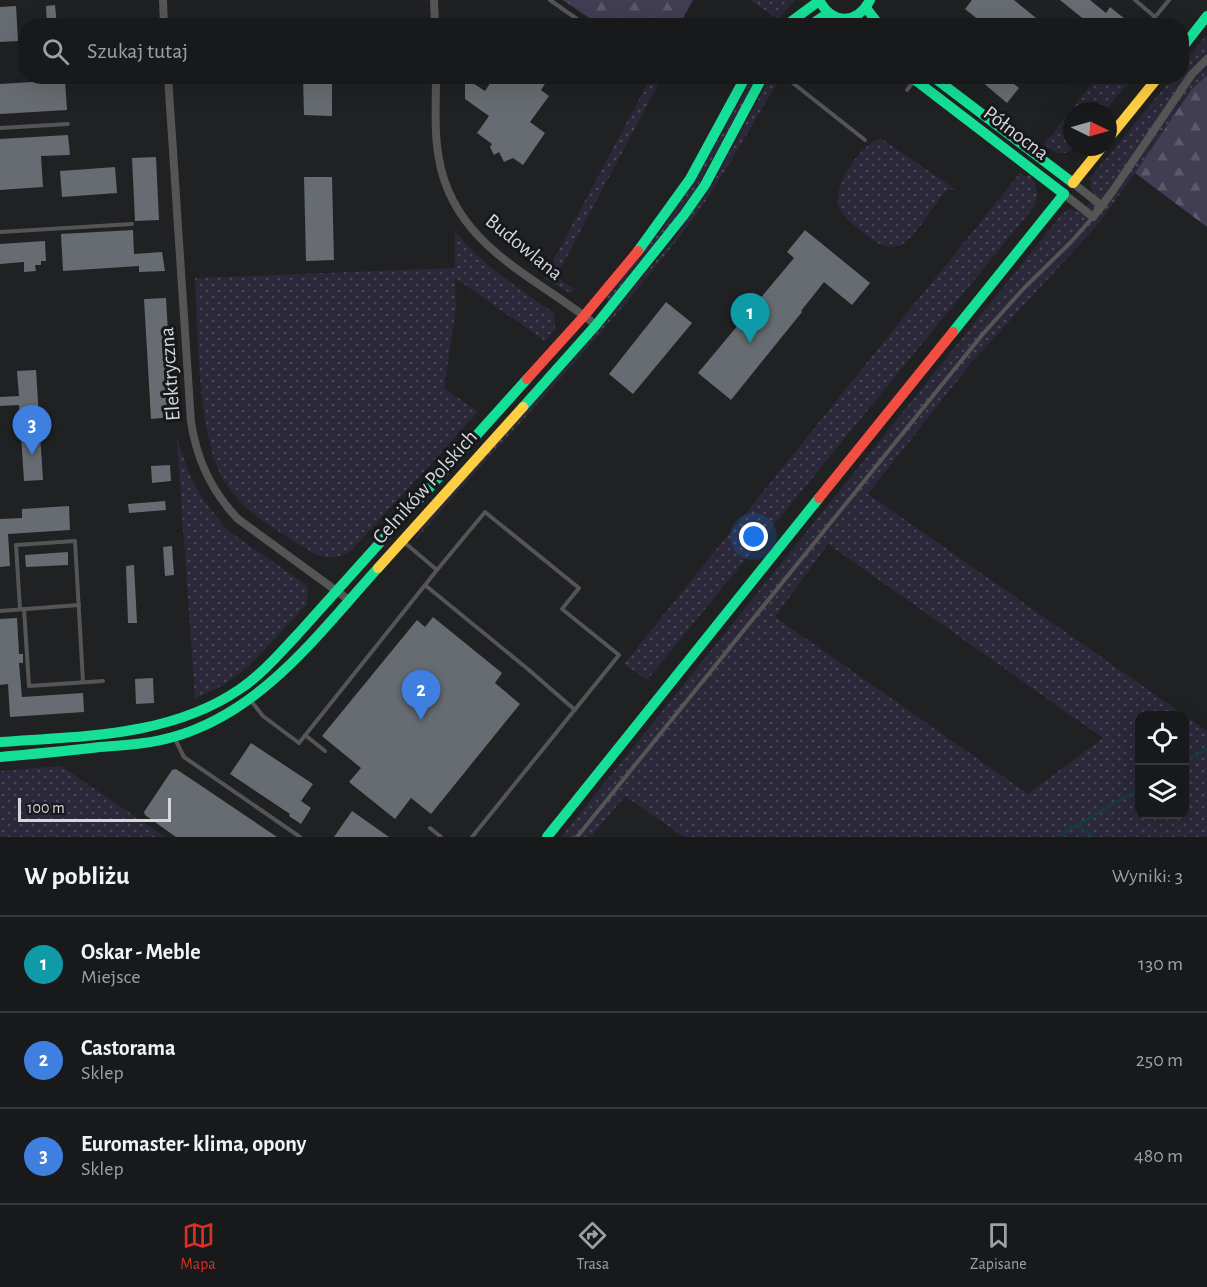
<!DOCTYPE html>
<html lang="pl">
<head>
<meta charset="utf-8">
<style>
	:root { --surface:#18191a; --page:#212223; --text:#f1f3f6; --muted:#9fa0a2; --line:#363839; --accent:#d93025 }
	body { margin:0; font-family:"Alegreya Sans",sans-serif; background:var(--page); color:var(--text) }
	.controls { position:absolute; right:18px; bottom:18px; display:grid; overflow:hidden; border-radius:12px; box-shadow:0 6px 24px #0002 }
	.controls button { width:54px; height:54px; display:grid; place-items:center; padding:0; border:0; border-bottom:2px solid var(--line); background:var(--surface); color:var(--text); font:30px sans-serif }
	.compass { position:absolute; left:1063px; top:102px; width:54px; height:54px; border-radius:50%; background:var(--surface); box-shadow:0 6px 24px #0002; rotate:95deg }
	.scale { position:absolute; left:18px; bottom:15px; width:153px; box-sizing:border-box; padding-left:6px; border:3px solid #d5d7d9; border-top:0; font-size:16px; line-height:21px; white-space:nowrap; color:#d5d7d9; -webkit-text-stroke:4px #16181b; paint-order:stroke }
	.you { position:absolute; left:754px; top:537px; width:21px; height:21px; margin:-15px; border:4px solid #fff; border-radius:50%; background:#1a73e8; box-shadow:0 0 0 9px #1a73e833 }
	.badge { display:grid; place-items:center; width:39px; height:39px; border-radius:50%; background:var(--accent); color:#fff; font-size:20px; font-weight:700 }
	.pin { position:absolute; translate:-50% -50px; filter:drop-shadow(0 2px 3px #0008) }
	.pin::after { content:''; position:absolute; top:32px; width:21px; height:18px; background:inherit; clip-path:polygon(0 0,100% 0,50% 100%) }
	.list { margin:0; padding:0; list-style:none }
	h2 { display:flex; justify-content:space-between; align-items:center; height:78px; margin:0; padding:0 24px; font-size:26px }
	h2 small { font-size:20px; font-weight:400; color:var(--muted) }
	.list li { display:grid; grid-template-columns:39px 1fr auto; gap:18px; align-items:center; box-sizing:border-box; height:96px; padding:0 24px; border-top:2px solid var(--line) }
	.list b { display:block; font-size:22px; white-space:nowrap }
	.list p { margin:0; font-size:20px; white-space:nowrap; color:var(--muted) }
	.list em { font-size:20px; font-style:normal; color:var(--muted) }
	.icon { flex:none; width:33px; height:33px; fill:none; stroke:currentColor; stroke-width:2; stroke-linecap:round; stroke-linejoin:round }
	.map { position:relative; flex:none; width:1207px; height:837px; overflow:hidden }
	.search { position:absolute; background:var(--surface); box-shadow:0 6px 24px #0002; left:18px; right:18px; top:18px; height:66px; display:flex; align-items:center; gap:15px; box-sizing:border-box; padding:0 21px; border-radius:24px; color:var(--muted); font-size:22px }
	.sheet { height:366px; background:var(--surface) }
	nav { display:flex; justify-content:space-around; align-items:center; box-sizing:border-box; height:84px; border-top:2px solid var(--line); background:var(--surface); font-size:16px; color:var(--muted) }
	nav a { display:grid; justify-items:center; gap:3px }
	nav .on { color:var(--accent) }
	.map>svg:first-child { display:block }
	.grass { fill:url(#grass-dots); fill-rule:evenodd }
	.forest { fill:url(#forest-firs) }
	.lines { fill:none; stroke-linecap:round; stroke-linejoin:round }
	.stream { stroke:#193940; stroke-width:3 }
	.building { fill:#666c71 }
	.lane { stroke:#555556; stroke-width:4 }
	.street { stroke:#555556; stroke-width:8 }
	.fast { stroke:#16e098; stroke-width:10 }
	.slow { stroke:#ffcf43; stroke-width:10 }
	.jam { stroke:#f24e42; stroke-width:10 }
	.labels { text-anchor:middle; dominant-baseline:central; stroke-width:6; stroke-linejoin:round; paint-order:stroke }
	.street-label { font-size:21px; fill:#d5d7d9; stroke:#16181b }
</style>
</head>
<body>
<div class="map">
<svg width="1207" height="837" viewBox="0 0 1207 837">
	<defs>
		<pattern id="grass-dots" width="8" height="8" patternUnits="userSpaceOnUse" patternTransform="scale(1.5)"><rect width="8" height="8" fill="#2b2839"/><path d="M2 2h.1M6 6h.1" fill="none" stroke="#494655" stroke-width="1.8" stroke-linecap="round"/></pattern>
		<pattern id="forest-firs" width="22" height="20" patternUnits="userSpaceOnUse" patternTransform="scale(1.5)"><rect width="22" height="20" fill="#413d53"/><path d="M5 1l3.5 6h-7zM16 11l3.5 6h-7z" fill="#5c586b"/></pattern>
	</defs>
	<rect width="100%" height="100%" fill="#202123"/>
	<g class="grass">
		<polygon points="750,0 795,0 778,19"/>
		<path d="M1207,34V75L1191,90L1135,173L1099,223L972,362L868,494L1207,731V837H684L625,796L591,837H561L1062,214L1069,209L1081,213L1096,196C1090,191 1090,186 1091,177L1173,77L1182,76V65ZM828,544L1103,738L1028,794L775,617ZM1140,716H1184V814H1140Z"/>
		<polygon points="651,77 662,77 556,277 574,289 570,293 544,278"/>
		<polygon points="753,77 758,77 697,187 665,232 609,302 605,298 661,230 693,184"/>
		<path d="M1097,77H1130L1132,78L1105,111H1072V147H1075C1064,158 1054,153 1044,144Z"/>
		<path d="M776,79L779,81C749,129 721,182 687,227C603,337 506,436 416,539L419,530L593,337L673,240L712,185L768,81Z"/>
		<path d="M878,139H882L956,190H947L944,193C933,206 914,240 899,246C895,247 889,247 885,246C875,244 842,217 839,208C832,185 859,148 878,139Z"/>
		<path d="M1020,173L1026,177L1029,174C1037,185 1040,195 1033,208L647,680L624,664Z"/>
		<path d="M455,231C483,266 518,288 554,313L555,330L545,341L455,278L456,308L444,388L478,412L350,552C322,565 312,552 288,537C265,523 241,508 226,484C197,440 198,332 195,278L455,268Z"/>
		<polygon points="177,440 190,475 200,495 227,530 305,584 308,589 307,604 250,665 225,684 195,699"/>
		<polygon points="61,766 165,837 0,837 0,771"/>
	</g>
	<g class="forest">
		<polygon points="563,0 693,0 679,25 599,25"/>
		<polygon points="1207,75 1207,227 1135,173 1191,90"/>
	</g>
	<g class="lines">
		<g class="stream">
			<polyline points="1184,762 1207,749"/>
			<polyline points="1077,825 1094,837"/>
			<polyline points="1057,837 1140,788"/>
		</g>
	</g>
	<g class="building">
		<polygon points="972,0 1014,0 1046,26 986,26 965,9"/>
		<polygon points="1060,0 1090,0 1106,13 1110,7 1125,19 1120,26 1092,26"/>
		<polygon points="55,5 57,26 47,26 46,6"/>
		<polygon points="16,6 18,41 0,42 0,7"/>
		<polygon points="303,76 332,76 332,116 304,115"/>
		<polygon points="495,76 550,76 541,90 549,96 530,122 545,133 523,165 513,158 504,162 499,152 494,155 490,147 492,144 477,133 489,116 465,99 465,78 485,91"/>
		<polygon points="975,76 1005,76 1019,88 1007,103"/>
		<polygon points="65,80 67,110 0,114 0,84"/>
		<polygon points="68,135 70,155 41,156 43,187 0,190 0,139"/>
		<polygon points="156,157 159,220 135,221 132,158"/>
		<polygon points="115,167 117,193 62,197 60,171"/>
		<polygon points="304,177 332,177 334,260 306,261"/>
		<polygon points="133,230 134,254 162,252 165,271 139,272 139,266 63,271 61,234"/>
		<polygon points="805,230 870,283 852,305 824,282 801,311 802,312 731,400 698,373 794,258 787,252"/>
		<polygon points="45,241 46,261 41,261 41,265 35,265 36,271 24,272 24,262 0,264 0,244"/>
		<polygon points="166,298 173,417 151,419 144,299"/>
		<polygon points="666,302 692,323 633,394 609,374"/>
		<polygon points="36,370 43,480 24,481 19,405 0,406 0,397 19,396 17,371"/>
		<polygon points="170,465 171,481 152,483 151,466"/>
		<polygon points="165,501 166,510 129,513 128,504"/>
		<polygon points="69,506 70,530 8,534 10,566 0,567 0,519 22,518 22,509"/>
		<polygon points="172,546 174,575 165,576 163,547"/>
		<polygon points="68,552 68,565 26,567 25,555"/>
		<polygon points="134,565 137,623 128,623 126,566"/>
		<polygon points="433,617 502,673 495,683 520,704 431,814 411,798 395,819 349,782 361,768 322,736 417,620 425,627"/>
		<polygon points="17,618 19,654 23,654 23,663 19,663 22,697 83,693 84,712 10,717 8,684 0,685 0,619"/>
		<polygon points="153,678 154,703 136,704 135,679"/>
		<polygon points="251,743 313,784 301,801 311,808 301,824 289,816 290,814 230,774"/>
		<polygon points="176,769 203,787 277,837 176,837 145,815 144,812 172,770"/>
		<polygon points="352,811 389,837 334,837"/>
	</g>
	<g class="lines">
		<g class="lane">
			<polyline points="550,0 587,26"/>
			<polyline points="1135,0 1155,17 1169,0"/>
			<polyline points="1148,26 1155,17"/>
			<polyline points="784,76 865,140"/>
			<polyline points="907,90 914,81"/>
			<polyline points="0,128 68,124"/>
			<polyline points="0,232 132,224"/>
			<polyline points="437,570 485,512 579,588 562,609 619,655 472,837"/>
			<polyline points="425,585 529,670 575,710"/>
			<polyline points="20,609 16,545 75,541 83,682"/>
			<polyline points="24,609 29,686 103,681"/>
			<polyline points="0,611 79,605"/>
			<polyline points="251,701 263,716 299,743 437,570 405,543"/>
			<polyline points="305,735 325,751"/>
			<polyline points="175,739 184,757 300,837"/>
			<polyline points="430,828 441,837"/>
			<polyline points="577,837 982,335 1024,288 1071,242 1093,217"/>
		</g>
		<g class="street">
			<polyline points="163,0 164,26"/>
			<polyline points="434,0 435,26"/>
			<path d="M168,76L191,422C197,460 211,491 238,519L349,600"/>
			<path d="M436,76C436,104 434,133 439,159C454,246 535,276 596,325"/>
			<polyline points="1073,183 1102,206"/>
			<polyline points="1064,194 1093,217 1112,192 1192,74 1207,59"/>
		</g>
		<g class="fast">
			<path d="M819,0C832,25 857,25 870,0"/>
			<polyline points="866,8 880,26"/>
			<polyline points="785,26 819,1"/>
			<polyline points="809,26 827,14"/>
			<polyline points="1182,48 1207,16"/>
			<polyline points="910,76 1064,194"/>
			<polyline points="932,76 1073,183"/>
			<polyline points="638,251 690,179 746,76"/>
			<polyline points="953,332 1064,194"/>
			<polyline points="523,407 596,325 684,215 705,185 763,76"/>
			<path d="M0,742C82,736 170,737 240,689C262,674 279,654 297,635L527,379"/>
			<path d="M0,757C33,754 67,751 100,747C125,745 149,744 173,737C262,712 318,634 378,568"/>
			<polyline points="547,837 819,498"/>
		</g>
		<g class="slow">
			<polyline points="1108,139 1159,76"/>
			<polyline points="1073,183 1102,147"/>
			<polyline points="378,568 523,407"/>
		</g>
		<g class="jam">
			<polyline points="527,379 584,316 638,251"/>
			<polyline points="819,498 953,332"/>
		</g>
	</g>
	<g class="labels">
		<g class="street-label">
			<text transform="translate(1016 133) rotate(37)">Północna</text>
			<text transform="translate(524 247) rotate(39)">Budowlana</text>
			<text transform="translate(170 374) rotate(-94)">Elektryczna</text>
			<text transform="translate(425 487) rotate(-48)">Celników Polskich</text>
		</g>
	</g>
</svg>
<div class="controls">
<button><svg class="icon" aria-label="locate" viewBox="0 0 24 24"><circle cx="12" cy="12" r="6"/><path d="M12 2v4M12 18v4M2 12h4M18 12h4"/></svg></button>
<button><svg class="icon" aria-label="layers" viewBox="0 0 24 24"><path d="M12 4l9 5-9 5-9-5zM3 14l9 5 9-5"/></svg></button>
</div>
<svg class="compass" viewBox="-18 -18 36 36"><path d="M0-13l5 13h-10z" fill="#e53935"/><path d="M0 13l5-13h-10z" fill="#9fa0a2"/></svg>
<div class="scale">100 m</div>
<div class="you"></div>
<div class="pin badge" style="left:750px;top:343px;background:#0f9aa8">1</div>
<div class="pin badge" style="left:421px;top:720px;background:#3f7fe0">2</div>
<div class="pin badge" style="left:32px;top:455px;background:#3f7fe0">3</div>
<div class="search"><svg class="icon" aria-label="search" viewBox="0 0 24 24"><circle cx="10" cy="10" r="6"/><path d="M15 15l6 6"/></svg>Szukaj tutaj</div>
</div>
<section class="sheet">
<h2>W pobliżu<small>Wyniki: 3</small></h2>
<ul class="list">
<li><span class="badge" style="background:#0f9aa8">1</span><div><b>Oskar - Meble</b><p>Miejsce</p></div><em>130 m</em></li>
<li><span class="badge" style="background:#3f7fe0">2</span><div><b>Castorama</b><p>Sklep</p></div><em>250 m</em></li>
<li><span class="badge" style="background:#3f7fe0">3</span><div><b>Euromaster- klima, opony</b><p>Sklep</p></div><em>480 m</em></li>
</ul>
</section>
<nav>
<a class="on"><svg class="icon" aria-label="map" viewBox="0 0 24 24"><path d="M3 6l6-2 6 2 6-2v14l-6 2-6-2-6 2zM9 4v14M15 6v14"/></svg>Mapa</a>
<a><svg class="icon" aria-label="directions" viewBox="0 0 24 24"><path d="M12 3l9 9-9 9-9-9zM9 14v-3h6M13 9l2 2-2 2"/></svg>Trasa</a>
<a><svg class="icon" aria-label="saved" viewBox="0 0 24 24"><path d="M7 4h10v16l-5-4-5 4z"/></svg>Zapisane</a>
</nav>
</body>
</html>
